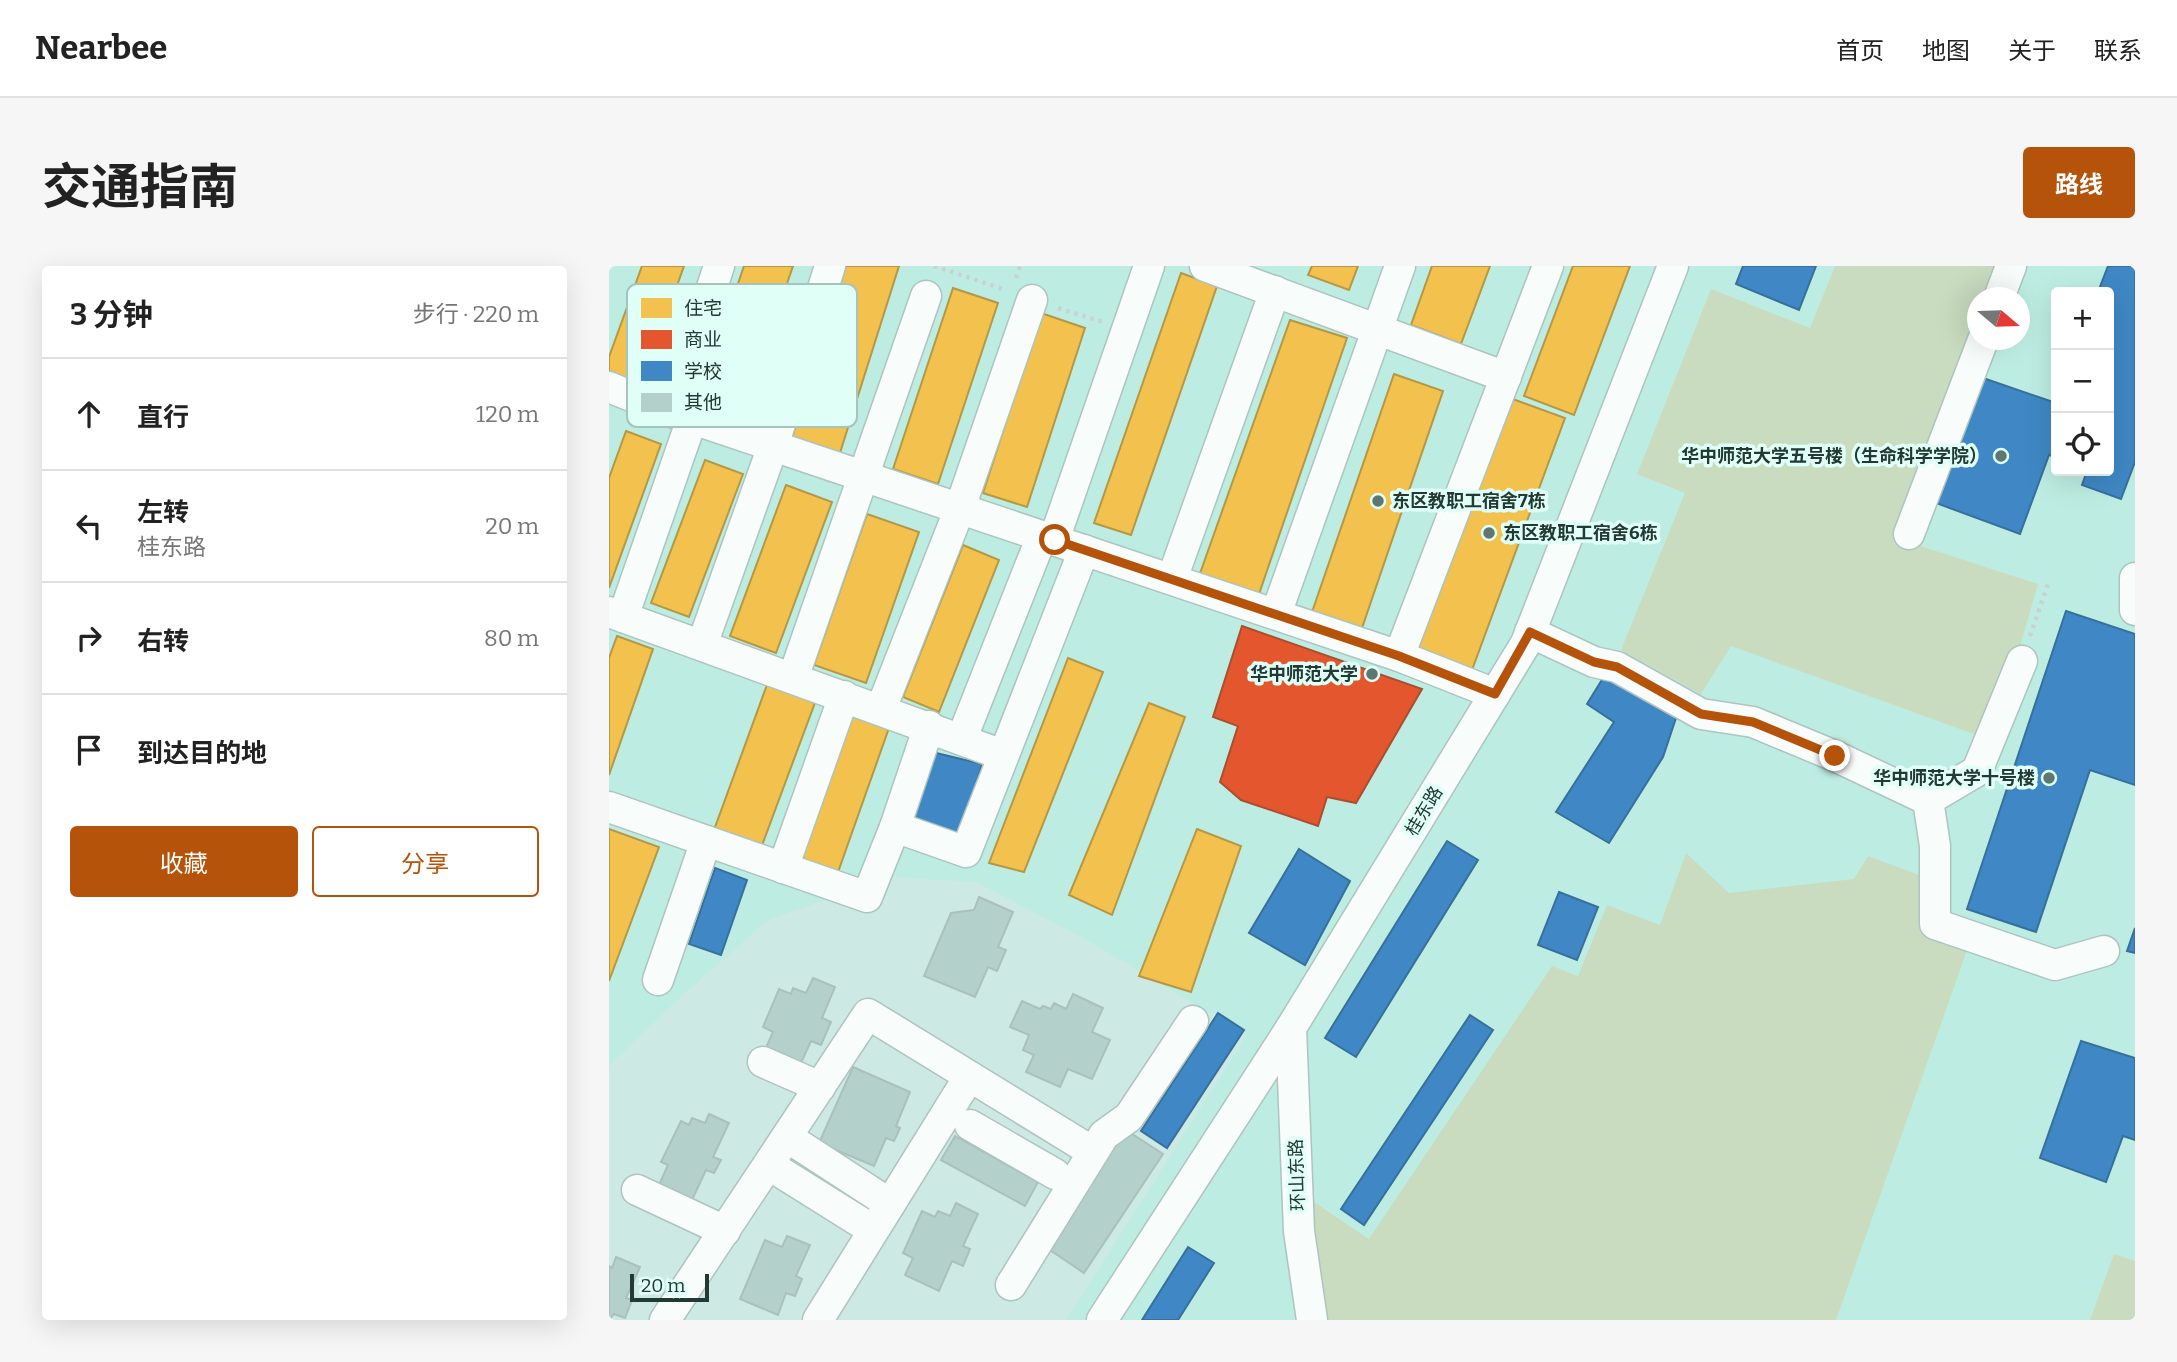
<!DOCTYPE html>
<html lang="zh">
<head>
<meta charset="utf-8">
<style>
	:root { --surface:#fff; --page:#f6f6f6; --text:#222; --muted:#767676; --line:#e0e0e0; --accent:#b45309 }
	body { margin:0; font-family:Bitter,"Noto Sans SC",serif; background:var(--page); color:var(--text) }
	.controls { position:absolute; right:21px; top:21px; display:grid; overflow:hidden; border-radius:7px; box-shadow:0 7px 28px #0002 }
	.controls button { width:63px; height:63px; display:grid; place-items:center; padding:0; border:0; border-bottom:2px solid var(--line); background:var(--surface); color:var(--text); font:35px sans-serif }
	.compass { position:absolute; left:1358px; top:21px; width:63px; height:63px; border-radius:50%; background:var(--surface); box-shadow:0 7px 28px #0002; rotate:109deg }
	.scale { position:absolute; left:21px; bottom:18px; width:79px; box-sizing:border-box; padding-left:7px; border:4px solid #233934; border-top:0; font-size:19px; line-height:24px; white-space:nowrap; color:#233934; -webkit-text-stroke:5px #dffff7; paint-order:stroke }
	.stop { position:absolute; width:21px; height:21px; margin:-16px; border:5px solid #b45309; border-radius:50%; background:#fff }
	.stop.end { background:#b45309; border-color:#fff; box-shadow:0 2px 7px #0008 }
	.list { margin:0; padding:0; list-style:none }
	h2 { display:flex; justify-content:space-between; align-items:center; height:91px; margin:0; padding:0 28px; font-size:30px }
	h2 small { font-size:23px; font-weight:400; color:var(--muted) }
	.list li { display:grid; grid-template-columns:46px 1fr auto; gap:21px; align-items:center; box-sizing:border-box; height:112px; padding:0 28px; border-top:2px solid var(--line) }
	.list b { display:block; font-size:26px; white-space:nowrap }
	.list p { margin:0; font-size:23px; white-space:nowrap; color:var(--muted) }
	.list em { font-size:23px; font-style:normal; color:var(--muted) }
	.actions { display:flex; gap:14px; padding:21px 28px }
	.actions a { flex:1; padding:16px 0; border:2px solid var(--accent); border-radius:7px; text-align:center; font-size:24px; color:var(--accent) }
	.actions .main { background:var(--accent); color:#fff }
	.icon { flex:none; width:38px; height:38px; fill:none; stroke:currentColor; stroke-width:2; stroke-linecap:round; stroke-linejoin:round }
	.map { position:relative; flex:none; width:1526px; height:1054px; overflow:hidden; border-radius:7px }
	header { display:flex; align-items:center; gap:42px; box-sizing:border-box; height:98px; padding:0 35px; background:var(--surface); border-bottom:2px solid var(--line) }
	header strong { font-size:33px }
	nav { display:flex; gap:38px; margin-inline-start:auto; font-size:24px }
	.intro { display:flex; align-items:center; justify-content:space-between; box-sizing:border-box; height:168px; padding:0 42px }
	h1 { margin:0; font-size:49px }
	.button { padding:18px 32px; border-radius:7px; background:var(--accent); color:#fff; font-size:24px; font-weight:700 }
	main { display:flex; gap:42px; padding:0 42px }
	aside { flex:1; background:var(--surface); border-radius:7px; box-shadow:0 7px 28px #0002 }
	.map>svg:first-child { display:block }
	.built { fill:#bdede2; fill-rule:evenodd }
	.green { fill:#c9dcbf }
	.homes { fill:#f2c14e; stroke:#b49846; stroke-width:2 }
	.shops { fill:#e4572e; stroke:#aa4e30; stroke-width:2 }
	.schools { fill:#3f88c5; stroke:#37709a; stroke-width:2 }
	.building { fill:#b4d0ca; stroke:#aac0bb; stroke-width:2 }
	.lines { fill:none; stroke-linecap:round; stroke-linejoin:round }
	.minor-casing { stroke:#adc4bf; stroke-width:33 }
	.path { stroke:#cad2d0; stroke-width:4.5; stroke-dasharray:3.5 5; stroke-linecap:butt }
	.minor { stroke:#f8fcfb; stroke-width:30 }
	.route { stroke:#b45309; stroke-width:9 }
	.poi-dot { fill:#5e7771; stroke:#dffff7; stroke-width:2.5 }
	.labels { text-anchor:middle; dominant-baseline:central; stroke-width:7; stroke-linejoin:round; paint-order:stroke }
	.poi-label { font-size:18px; font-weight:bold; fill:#233934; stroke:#dffff7; text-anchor:end }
	.street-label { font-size:18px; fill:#233934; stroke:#dffff7 }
	.key { fill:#dffff7; stroke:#a7c4bc; stroke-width:2 }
	.key-label { font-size:19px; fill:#233934 }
</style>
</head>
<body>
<header>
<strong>Nearbee</strong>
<nav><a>首页</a><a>地图</a><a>关于</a><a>联系</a></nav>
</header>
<div class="intro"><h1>交通指南</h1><a class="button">路线</a></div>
<main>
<aside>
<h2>3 分钟<small>步行 · 220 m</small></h2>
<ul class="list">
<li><svg class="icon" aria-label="ahead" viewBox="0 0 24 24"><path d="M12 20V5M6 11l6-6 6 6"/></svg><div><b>直行</b></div><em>120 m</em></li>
<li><svg class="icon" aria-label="left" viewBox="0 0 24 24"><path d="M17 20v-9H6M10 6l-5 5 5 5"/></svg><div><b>左转</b><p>桂东路</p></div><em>20 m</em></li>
<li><svg class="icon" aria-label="right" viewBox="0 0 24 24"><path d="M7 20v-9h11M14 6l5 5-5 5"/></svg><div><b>右转</b></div><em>80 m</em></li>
<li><svg class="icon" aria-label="arrive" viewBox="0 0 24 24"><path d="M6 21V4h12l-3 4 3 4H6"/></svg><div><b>到达目的地</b></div></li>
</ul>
<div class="actions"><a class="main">收藏</a><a>分享</a></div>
</aside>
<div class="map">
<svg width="1526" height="1054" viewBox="0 0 1526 1054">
	<rect width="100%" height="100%" fill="#cde9e3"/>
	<path class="built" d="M0,0H1526V1054H457L638,769L474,672L367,616L283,611L159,654L65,737L0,800ZM1447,26H1500V205H1447ZM1368,32H1410V74H1368Z"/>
	<g class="green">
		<polygon points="1226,0 1393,0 1381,31 1368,32 1368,64 1290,273 1429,318 1407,394 1373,471 1122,380 1092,428 1012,384 1076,227 1028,208 1102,23 1201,62"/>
		<polygon points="1077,587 1120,627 1245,613 1259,590 1321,613 1322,661 1361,676 1227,1054 715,1054 696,930 760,973 943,700 969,710 998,639 1051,659"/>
		<polygon points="1505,988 1526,995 1526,1054 1481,1054"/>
	</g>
	<g class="homes">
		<polygon points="33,0 75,0 33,118 0,106 0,91"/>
		<polygon points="135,0 184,0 133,149 89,134"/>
		<polygon points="237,0 290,0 230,190 182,175"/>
		<polygon points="703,0 749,0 740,24 699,9"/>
		<polygon points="823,0 881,0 852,78 802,59"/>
		<polygon points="964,0 1021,0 965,149 915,130"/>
		<polygon points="572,7 608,20 522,269 485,257"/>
		<polygon points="344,22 389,37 329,218 284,203"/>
		<polygon points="432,47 476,62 418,241 374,227"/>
		<polygon points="681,54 738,72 650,328 589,313"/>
		<polygon points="785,108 834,125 753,362 703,346"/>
		<polygon points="898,131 956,152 863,404 804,383"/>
		<polygon points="17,165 52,178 0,322 0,212"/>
		<polygon points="96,194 134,208 80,351 42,337"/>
		<polygon points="177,219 223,236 167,387 121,370"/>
		<polygon points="258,248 310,266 257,417 205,399"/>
		<polygon points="354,279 390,294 330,446 294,431"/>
		<polygon points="8,370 44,383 0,509 0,392"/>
		<polygon points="459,392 494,406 415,606 380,597"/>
		<polygon points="159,416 207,434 152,582 105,564"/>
		<polygon points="540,437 576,451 503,649 460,629"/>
		<polygon points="241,449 280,462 228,609 190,595"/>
		<polygon points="0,563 50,581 0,715"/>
		<polygon points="588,563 632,580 582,726 530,710"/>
	</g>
	<polygon class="shops" points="633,360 813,423 747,537 718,531 709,560 632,534 611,516 629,460 604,451"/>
	<g class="schools">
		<polygon points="1134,0 1207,0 1190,44 1127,18"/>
		<polygon points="1499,0 1526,0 1526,196 1512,233 1473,219 1478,205 1500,205 1500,26 1489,26"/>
		<polygon points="1374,112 1447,137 1447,191 1440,189 1411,268 1327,237"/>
		<polygon points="1457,345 1526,368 1526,519 1481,504 1427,666 1358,643"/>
		<polygon points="994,412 1008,414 1068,449 1054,491 1000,577 947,546 1005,456 978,438"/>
		<polygon points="323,486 373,498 349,577 300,559"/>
		<polygon points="838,575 869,594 747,791 716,772"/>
		<polygon points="690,583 741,615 696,699 640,667"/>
		<polygon points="106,602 138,614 112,689 80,678"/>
		<polygon points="950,626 989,641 968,694 929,679"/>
		<polygon points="1526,662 1526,687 1518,685"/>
		<polygon points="609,747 635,764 558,882 532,865"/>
		<polygon points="861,749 884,764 755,959 732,943"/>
		<polygon points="1472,775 1526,792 1526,874 1514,870 1497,916 1431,892"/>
		<polygon points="579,981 605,997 569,1054 533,1054"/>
	</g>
	<g class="building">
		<polygon points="370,631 404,646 389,681 397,684 388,705 379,701 366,731 315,710 342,647 365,644"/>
		<polygon points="204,712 226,721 213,752 222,756 212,779 202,775 191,799 156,784 164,766 154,761 170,723 182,728 184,722 197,727"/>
		<polygon points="464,728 494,742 483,766 501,774 483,813 459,803 451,821 417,806 425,789 414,784 420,769 401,761 413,735 431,743 434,740 442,743 445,737 457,743"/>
		<polygon points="244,801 301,826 287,860 291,862 285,875 277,872 265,900 210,877"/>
		<polygon points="100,848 120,857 104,891 112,894 105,907 97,904 83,934 50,919 59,899 52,896 72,855 80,859 83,852 96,857"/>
		<polygon points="514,862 554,888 475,1007 435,980"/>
		<polygon points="346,870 429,916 416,940 332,894"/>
		<polygon points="347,937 369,948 354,980 361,983 354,1000 343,995 330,1025 296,1009 304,992 294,987 313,945 326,951 329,945 341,950"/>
		<polygon points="178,970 201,979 187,1010 193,1013 186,1030 177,1027 169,1049 131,1033 156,974 173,981"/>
		<polygon points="7,991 31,1001 17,1032 23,1034 16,1052 5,1048 0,1054 0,1000 3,1002"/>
	</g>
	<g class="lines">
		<defs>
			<g id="minor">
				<polyline points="596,0 897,111"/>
				<polyline points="1390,32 1402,0"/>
				<polyline points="0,121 51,142 790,390 886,428"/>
				<polyline points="62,146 110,0"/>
				<polyline points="1300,268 1374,74"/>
				<polyline points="445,274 540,0"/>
				<polyline points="1526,312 1526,344"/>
				<polyline points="563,313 666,25"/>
				<polyline points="0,346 394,489"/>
				<polyline points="667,348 791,0"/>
				<polyline points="14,351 83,153"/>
				<polyline points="921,366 985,396 1008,401 1092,448 1144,456 1226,490 1319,534 1326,580 1326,658 1446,699 1495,685"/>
				<polyline points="93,379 164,180 221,0"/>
				<polyline points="790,390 939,0"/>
				<polyline points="184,412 317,30"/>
				<polyline points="272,443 351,242 423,34"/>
				<polyline points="353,472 433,270"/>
				<polyline points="1319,534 1368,505 1413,395"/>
				<polyline points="0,541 258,631 286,561 320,460"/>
				<polyline points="286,561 357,586 475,284"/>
				<polyline points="174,602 235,430"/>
				<polyline points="49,714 97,575"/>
				<polyline points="682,762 690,965 703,1054"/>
				<polyline points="154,796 211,821"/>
				<polyline points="361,859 446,908"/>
				<polyline points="178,871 281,938"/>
				<polyline points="160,899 264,964"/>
				<polyline points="28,924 116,965"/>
				<polyline points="402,1019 495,869 520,851 584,755"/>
				<polyline points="56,1054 259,748 484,886"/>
				<polyline points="209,1054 360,811"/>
				<polyline points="493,1054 682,762 917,377 1064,0"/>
			</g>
		</defs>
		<use href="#minor" class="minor-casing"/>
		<g class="path">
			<polyline points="325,0 397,24"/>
			<polyline points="407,12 411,0"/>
			<polyline points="449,42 494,56"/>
			<polyline points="1421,370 1440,315"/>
		</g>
		<use href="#minor" class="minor"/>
	</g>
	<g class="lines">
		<polyline class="route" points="446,274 790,390 886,428 921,366 985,396 1008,401 1092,448 1144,456 1226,490"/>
	</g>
	<g class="poi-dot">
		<circle cx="1392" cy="190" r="7"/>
		<circle cx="769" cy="235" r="7"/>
		<circle cx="880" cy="267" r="7"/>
		<circle cx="763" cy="408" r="7"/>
		<circle cx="1440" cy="512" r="7"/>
	</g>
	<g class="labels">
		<g class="poi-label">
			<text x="1378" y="190">华中师范大学五号楼（生命科学学院）</text>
			<text x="783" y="235" text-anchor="start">东区教职工宿舍7栋</text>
			<text x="894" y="267" text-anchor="start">东区教职工宿舍6栋</text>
			<text x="749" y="408">华中师范大学</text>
			<text x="1426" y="512">华中师范大学十号楼</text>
		</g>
		<g class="street-label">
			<text transform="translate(815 545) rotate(-59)">桂东路</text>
			<text transform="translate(688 909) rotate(-92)">环山东路</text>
		</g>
	</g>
	<rect x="18" y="18" width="230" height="143" rx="10" class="key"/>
	<rect x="32" y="32" width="31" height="20" fill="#f2c14e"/>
	<rect x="32" y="64" width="31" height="19" fill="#e4572e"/>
	<rect x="32" y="95" width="31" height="20" fill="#3f88c5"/>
	<rect x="32" y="127" width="31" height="19" fill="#b4d0ca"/>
	<g class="key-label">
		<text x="75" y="49">住宅</text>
		<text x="75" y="80">商业</text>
		<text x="75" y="112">学校</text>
		<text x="75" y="143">其他</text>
	</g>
</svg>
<div class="controls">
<button>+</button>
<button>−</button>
<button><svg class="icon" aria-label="locate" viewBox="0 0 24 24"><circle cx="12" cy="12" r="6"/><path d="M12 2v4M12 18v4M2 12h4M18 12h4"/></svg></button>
</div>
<svg class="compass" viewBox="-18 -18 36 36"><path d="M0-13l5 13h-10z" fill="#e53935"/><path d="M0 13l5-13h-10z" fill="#767676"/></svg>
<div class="scale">20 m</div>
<div class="stop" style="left:446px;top:274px"></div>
<div class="stop end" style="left:1226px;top:490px"></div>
</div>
</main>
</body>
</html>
